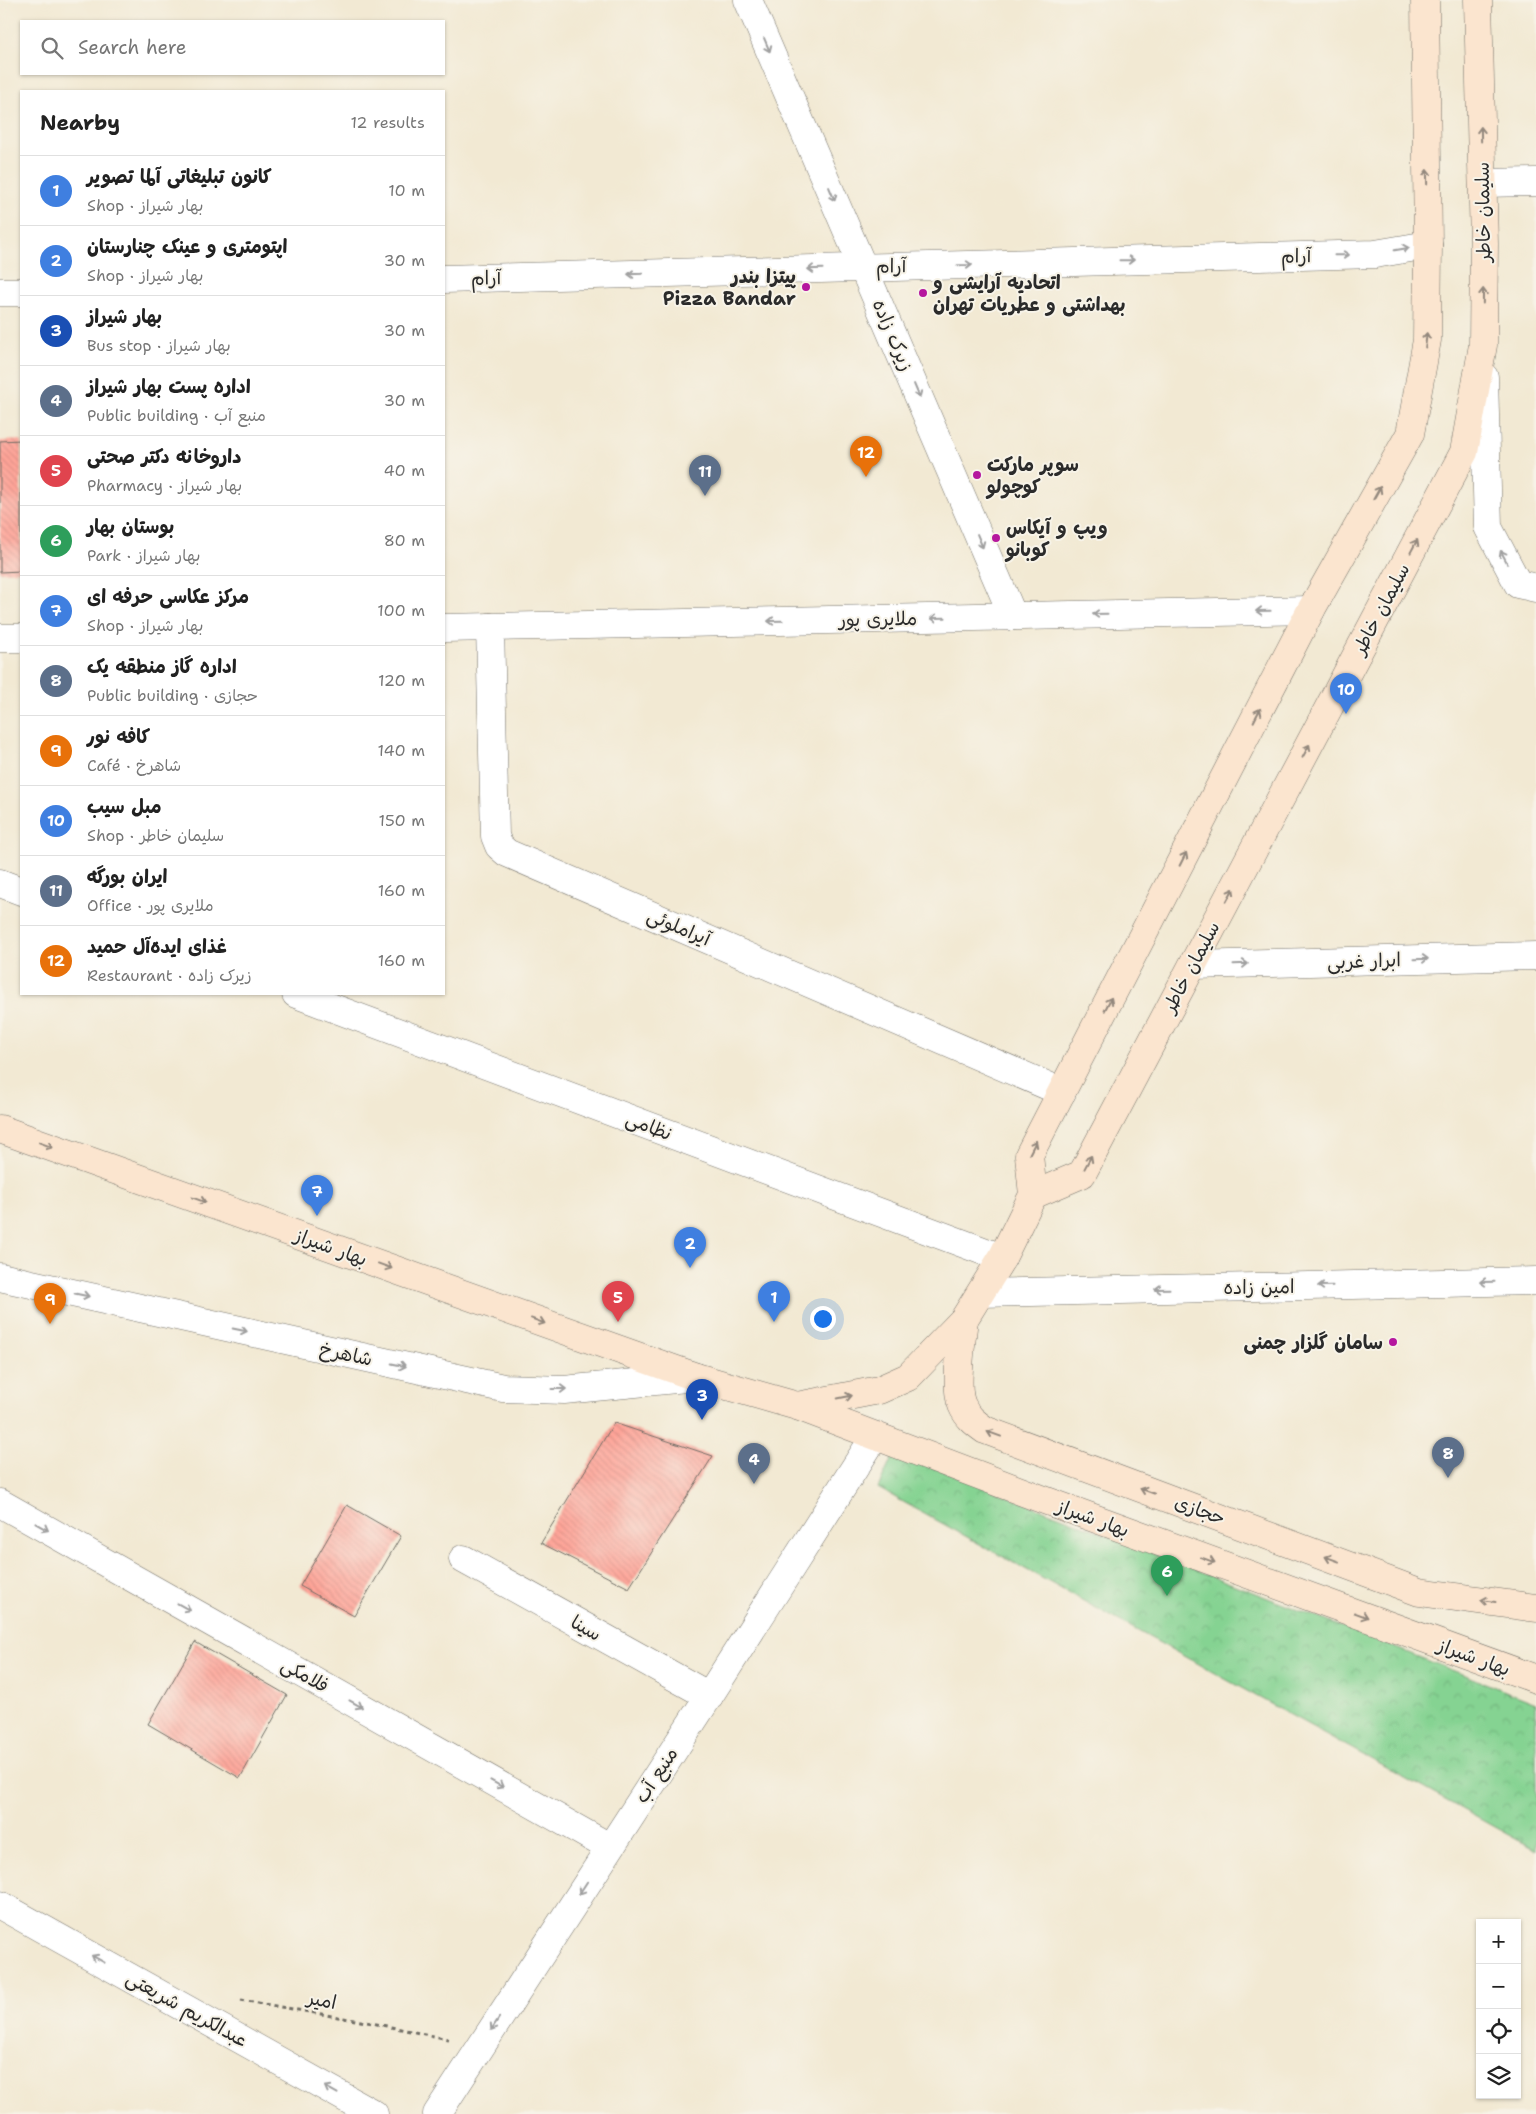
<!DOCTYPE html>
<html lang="en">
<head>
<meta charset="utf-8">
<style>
	:root { --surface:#fff; --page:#f6f6f6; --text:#222; --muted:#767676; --line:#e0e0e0; --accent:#2563eb }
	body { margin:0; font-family:"Shantell Sans","Playpen Sans Arabic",sans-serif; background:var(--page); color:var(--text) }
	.controls { position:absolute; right:15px; bottom:15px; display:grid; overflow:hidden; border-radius:0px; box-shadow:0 1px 4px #0004 }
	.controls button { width:45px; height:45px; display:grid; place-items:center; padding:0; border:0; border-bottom:1px solid var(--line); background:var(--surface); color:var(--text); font:25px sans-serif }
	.you { position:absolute; left:822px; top:1318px; width:18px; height:18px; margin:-12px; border:4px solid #fff; border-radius:50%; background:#1a73e8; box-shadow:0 0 0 8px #1a73e833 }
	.badge { display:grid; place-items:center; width:32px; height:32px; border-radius:50%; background:var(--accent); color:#fff; font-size:16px; font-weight:700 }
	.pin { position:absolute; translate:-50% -41px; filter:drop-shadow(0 1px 2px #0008) }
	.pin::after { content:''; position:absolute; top:26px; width:18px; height:15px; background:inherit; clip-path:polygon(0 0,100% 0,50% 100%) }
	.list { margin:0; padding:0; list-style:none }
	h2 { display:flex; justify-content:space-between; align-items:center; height:65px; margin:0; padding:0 20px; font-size:21px }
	h2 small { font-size:16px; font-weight:400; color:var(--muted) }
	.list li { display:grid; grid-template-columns:32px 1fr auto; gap:15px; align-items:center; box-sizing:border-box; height:70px; padding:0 20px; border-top:1px solid var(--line) }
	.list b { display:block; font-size:19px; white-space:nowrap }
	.list p { margin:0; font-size:16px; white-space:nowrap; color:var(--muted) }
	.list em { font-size:16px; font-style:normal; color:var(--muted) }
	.icon { flex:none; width:28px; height:28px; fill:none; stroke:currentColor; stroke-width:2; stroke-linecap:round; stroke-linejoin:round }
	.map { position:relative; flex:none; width:1536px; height:2114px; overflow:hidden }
	.search { position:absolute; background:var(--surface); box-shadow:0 1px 4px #0004; left:20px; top:20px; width:425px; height:55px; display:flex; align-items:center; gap:12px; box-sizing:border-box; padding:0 18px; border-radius:0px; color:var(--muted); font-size:19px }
	.panel { position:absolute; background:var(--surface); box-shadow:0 1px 4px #0004; left:20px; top:90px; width:425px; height:905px; border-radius:0px }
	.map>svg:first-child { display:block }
	.park { fill:url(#park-crowns); stroke:#587f5e }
	.building { fill:url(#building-back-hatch) }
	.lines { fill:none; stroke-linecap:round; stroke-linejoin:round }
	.street-casing { stroke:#716e66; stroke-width:29 }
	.secondary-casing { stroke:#716e66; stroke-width:29 }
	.path { stroke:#716e66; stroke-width:3; stroke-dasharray:4 4; stroke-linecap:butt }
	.street { stroke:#fff; stroke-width:28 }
	.secondary { stroke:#fbe5cf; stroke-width:28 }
	.oneway { stroke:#a0a0a0 }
	.oneway2 { stroke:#93887d }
	.poi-dot { fill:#b5179e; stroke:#f7f3e8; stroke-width:2 }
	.labels { text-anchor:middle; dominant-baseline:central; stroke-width:4; stroke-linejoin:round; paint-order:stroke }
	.street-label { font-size:19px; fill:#2b2b2b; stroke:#f7f3e8 }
	.poi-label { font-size:19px; font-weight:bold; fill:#2b2b2b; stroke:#f7f3e8; text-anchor:start }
</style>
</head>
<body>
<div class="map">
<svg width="1536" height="2114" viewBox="0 0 1536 2114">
	<defs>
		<pattern id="park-crowns" width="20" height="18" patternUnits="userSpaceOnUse" patternTransform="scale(1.25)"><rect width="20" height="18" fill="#85d392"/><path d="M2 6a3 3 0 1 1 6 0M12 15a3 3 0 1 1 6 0" fill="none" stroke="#73b57e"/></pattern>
		<pattern id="building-back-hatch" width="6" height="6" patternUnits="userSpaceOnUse" patternTransform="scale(1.25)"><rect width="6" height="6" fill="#fea498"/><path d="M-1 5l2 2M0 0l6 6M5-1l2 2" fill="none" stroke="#da8d83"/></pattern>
	</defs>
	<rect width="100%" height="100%" fill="#f7f3e8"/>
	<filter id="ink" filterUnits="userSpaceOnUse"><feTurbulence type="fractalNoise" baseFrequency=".02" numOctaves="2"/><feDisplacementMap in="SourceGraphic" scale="10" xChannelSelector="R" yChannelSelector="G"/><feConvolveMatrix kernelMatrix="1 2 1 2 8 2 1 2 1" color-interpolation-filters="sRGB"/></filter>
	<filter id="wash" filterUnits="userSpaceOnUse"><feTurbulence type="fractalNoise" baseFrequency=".0096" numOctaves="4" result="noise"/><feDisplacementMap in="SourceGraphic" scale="20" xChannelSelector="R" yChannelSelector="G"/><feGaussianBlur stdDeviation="1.12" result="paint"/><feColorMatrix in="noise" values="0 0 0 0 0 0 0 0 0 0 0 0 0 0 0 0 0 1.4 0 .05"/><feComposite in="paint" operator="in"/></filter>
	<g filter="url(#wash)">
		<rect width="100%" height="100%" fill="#f2e9d3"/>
		<polygon class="park" points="895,1452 1536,1703 1536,1850 878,1488"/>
		<g id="blocks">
			<g class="building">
				<polygon points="21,440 21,571 0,572 0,441"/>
				<polygon points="614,1423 713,1456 629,1588 541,1543"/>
				<polygon points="347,1505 401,1536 354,1616 300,1586"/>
				<polygon points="195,1642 287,1695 240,1778 148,1724"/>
			</g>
		</g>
	</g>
	<g filter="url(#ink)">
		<use href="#blocks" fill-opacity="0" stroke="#716e66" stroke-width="1"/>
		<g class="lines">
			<defs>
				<g id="street">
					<polyline points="748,0 1013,616"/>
					<polyline points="1483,183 1536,182"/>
					<polyline points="444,279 1375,254 1428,245"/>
					<polyline points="0,292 21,292"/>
					<polyline points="1484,377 1488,527 1518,584 1536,588"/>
					<polyline points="490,627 495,836 499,846 507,853 1062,1092"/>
					<polyline points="444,628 1311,610"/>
					<polyline points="0,638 21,638"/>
					<polyline points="0,883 21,891"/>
					<polyline points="1193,965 1536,956"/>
					<polyline points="296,994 1002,1258"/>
					<polyline points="0,1277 503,1388 564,1390 696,1377"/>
					<polyline points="981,1293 1536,1281"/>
					<polyline points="0,1503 609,1847"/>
					<polyline points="463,1559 709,1696"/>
					<polyline points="0,1905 374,2114"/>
					<polyline points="437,2114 709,1696 875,1436"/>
				</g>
				<g id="secondary">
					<polyline points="0,1129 696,1377 797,1406 1047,1501 1536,1679"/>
					<polyline points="1033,1195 1082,1174 1464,452 1483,345 1484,244 1478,0"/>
					<path d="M964,1319C962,1338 954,1388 962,1405C967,1417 975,1423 985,1430L1419,1592L1536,1608"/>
					<polyline points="797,1406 879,1390 908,1377 964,1319 1002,1258 1033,1195 1029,1155 1311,610 1410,434 1427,340 1428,245 1425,0"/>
				</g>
			</defs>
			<use href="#street" class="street-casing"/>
			<use href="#secondary" class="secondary-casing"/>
			<polyline class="path" points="241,2000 372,2023 448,2039"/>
			<use href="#street" class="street"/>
			<use href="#secondary" class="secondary"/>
		</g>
		<defs><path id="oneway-shaft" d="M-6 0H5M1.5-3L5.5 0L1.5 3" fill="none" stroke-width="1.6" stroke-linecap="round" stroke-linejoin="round" transform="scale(1.25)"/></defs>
		<g class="oneway">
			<use href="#oneway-shaft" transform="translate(767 45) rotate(67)"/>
			<use href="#oneway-shaft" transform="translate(832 194) rotate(67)"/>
			<use href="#oneway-shaft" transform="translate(1402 249) rotate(-10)"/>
			<use href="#oneway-shaft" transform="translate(1342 255) rotate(-1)"/>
			<use href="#oneway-shaft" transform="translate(1127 260) rotate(-1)"/>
			<use href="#oneway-shaft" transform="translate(965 265) rotate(-1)"/>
			<use href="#oneway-shaft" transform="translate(815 269) rotate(178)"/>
			<use href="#oneway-shaft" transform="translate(635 274) rotate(178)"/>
			<use href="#oneway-shaft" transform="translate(917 391) rotate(67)"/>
			<use href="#oneway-shaft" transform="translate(980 541) rotate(67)"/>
			<use href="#oneway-shaft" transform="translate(1504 557) rotate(-118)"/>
			<use href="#oneway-shaft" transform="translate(1263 611) rotate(179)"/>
			<use href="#oneway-shaft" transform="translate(1100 614) rotate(179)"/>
			<use href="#oneway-shaft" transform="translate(938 618) rotate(179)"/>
			<use href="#oneway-shaft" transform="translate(775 621) rotate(179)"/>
			<use href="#oneway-shaft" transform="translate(1421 959) rotate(-2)"/>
			<use href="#oneway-shaft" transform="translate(1241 964) rotate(-2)"/>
			<use href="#oneway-shaft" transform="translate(1487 1282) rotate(179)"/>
			<use href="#oneway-shaft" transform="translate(1325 1286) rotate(179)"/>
			<use href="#oneway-shaft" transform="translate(1162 1289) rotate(179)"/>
			<use href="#oneway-shaft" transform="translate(82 1295) rotate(12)"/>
			<use href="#oneway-shaft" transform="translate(240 1330) rotate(12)"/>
			<use href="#oneway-shaft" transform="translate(399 1365) rotate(12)"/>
			<use href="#oneway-shaft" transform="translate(559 1389)"/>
			<use href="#oneway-shaft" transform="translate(42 1527) rotate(29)"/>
			<use href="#oneway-shaft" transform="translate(184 1607) rotate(29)"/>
			<use href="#oneway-shaft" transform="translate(356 1704) rotate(29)"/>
			<use href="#oneway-shaft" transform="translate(497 1784) rotate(29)"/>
			<use href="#oneway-shaft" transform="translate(583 1888) rotate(123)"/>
			<use href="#oneway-shaft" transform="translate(98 1959) rotate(-151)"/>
			<use href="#oneway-shaft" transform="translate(495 2024) rotate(123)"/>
			<use href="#oneway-shaft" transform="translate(331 2090) rotate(-151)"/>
		</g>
		<g class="oneway2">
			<use href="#oneway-shaft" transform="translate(1481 134) rotate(-91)"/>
			<use href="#oneway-shaft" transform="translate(1427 177) rotate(-91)"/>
			<use href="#oneway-shaft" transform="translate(1483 296) rotate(-89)"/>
			<use href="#oneway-shaft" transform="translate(1426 340) rotate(-84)"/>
			<use href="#oneway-shaft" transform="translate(1377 493) rotate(-61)"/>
			<use href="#oneway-shaft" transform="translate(1414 546) rotate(-62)"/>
			<use href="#oneway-shaft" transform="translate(1257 715) rotate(-63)"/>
			<use href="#oneway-shaft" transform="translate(1306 751) rotate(-62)"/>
			<use href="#oneway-shaft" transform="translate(1183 859) rotate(-63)"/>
			<use href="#oneway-shaft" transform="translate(1230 895) rotate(-62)"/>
			<use href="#oneway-shaft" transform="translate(1108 1004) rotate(-63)"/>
			<use href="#oneway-shaft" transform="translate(46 1145) rotate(20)"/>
			<use href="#oneway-shaft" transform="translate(1033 1147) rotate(-63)"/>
			<use href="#oneway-shaft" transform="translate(1088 1162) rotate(-62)"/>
			<use href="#oneway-shaft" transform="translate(199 1200) rotate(20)"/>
			<use href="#oneway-shaft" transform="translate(385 1266) rotate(20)"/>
			<use href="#oneway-shaft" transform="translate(538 1321) rotate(20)"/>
			<use href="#oneway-shaft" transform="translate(845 1397) rotate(-11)"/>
			<use href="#oneway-shaft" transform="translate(994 1434) rotate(-160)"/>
			<use href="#oneway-shaft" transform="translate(1147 1491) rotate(-160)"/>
			<use href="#oneway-shaft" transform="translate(1332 1559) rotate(-160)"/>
			<use href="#oneway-shaft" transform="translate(1208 1560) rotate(20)"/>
			<use href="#oneway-shaft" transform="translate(1488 1601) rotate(-172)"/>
			<use href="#oneway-shaft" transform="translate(1361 1615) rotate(20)"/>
		</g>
	</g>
	<g class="poi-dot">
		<circle cx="806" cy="287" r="5"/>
		<circle cx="923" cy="293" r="5"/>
		<circle cx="977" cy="475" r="5"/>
		<circle cx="996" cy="538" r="5"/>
		<circle cx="1393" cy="1342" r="5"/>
	</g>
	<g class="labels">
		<g class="street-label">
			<text transform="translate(1483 212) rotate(-91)">سلیمان خاطر</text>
			<text transform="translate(1296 256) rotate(-1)">آرام</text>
			<text transform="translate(891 266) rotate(-1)">آرام</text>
			<text transform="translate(486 278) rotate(-2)">آرام</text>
			<text transform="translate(893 335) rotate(67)">زیرک زاده</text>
			<text transform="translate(1381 609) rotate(-62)">سلیمان خاطر</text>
			<text transform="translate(878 619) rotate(-1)">ملایری پور</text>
			<text transform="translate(679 927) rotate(23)">آیراملوئی</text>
			<text transform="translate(1364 961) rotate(-2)">ابرار غربی</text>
			<text transform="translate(1191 967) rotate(-62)">سلیمان خاطر</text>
			<text transform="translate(649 1126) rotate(21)">نظامی</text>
			<text transform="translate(331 1247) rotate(20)">بهار شیراز</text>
			<text transform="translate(1259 1287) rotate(-1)">امین زاده</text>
			<text transform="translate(346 1354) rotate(12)">شاهرخ</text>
			<text transform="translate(1200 1510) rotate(20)">حجازی</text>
			<text transform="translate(1093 1518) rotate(20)">بهار شیراز</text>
			<text transform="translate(586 1628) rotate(29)">سینا</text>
			<text transform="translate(1474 1657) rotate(20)">بهار شیراز</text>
			<text transform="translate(305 1675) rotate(29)">فلامکی</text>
			<text transform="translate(656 1775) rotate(-57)">منبع آب</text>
			<text transform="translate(322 2000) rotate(11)">امیر</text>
			<text transform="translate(187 2009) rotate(29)">عبدالکریم شریعتی</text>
		</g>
		<g class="poi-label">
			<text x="796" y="276" text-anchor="end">پیتزا بندر<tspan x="796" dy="22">Pizza Bandar</tspan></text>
			<text x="933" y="282">اتحادیه آرایشی و<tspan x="933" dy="22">بهداشتی و عطریات تهران</tspan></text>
			<text x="987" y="464">سوپر مارکت<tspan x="987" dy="22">کوچولو</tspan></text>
			<text x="1006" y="527">ویپ و آیکاس<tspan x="1006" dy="22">کوبانو</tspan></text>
			<text x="1383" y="1342" text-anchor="end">سامان گلزار چمنی</text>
		</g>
	</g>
</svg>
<div class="controls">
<button>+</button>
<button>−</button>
<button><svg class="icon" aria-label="locate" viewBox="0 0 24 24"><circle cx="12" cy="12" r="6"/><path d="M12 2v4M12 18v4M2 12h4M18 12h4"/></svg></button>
<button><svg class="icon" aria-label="layers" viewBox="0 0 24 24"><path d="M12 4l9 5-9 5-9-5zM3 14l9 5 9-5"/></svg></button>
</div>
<div class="you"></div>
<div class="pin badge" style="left:774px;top:1322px;background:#3f7fe0">1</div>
<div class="pin badge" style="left:690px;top:1268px;background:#3f7fe0">2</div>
<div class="pin badge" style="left:702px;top:1420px;background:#1a4fb4">3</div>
<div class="pin badge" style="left:754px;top:1484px;background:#5c6f8a">4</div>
<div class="pin badge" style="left:618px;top:1322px;background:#e0444e">5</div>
<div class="pin badge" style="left:1167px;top:1596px;background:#2e9e5b">6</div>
<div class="pin badge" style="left:317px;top:1216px;background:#3f7fe0">7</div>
<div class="pin badge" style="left:1448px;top:1478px;background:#5c6f8a">8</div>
<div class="pin badge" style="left:50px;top:1324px;background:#e8710a">9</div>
<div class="pin badge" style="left:1346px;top:714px;background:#3f7fe0">10</div>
<div class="pin badge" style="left:705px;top:496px;background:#5c6f8a">11</div>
<div class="pin badge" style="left:866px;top:477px;background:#e8710a">12</div>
<div class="search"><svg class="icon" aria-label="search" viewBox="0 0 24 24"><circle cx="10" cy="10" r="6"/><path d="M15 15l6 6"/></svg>Search here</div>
<section class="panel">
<h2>Nearby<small>12 results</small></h2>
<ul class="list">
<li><span class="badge" style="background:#3f7fe0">1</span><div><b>کانون تبلیغاتی آلما تصویر</b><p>Shop · بهار شیراز</p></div><em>10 m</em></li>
<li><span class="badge" style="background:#3f7fe0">2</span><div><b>اپتومتری و عینک چنارستان</b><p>Shop · بهار شیراز</p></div><em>30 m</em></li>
<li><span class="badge" style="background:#1a4fb4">3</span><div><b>بهار شیراز</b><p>Bus stop · بهار شیراز</p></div><em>30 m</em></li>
<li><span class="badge" style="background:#5c6f8a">4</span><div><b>اداره پست بهار شیراز</b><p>Public building · منبع آب</p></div><em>30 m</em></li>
<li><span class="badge" style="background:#e0444e">5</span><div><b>داروخانه دکتر صحتی</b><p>Pharmacy · بهار شیراز</p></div><em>40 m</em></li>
<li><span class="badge" style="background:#2e9e5b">6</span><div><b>بوستان بهار</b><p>Park · بهار شیراز</p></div><em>80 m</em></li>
<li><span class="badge" style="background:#3f7fe0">7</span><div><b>مرکز عکاسی حرفه ای</b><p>Shop · بهار شیراز</p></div><em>100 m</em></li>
<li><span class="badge" style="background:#5c6f8a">8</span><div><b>اداره گاز منطقه یک</b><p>Public building · حجازی</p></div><em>120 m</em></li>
<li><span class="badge" style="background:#e8710a">9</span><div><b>کافه نور</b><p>Café · شاهرخ</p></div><em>140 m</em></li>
<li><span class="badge" style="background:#3f7fe0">10</span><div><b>مبل سیب</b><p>Shop · سلیمان خاطر</p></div><em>150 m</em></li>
<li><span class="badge" style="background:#5c6f8a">11</span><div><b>ایران بورگه</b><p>Office · ملایری پور</p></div><em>160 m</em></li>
<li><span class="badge" style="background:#e8710a">12</span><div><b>غذای ایده‌آل حمید</b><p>Restaurant · زیرک زاده</p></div><em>160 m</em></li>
</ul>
</section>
</div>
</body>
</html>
